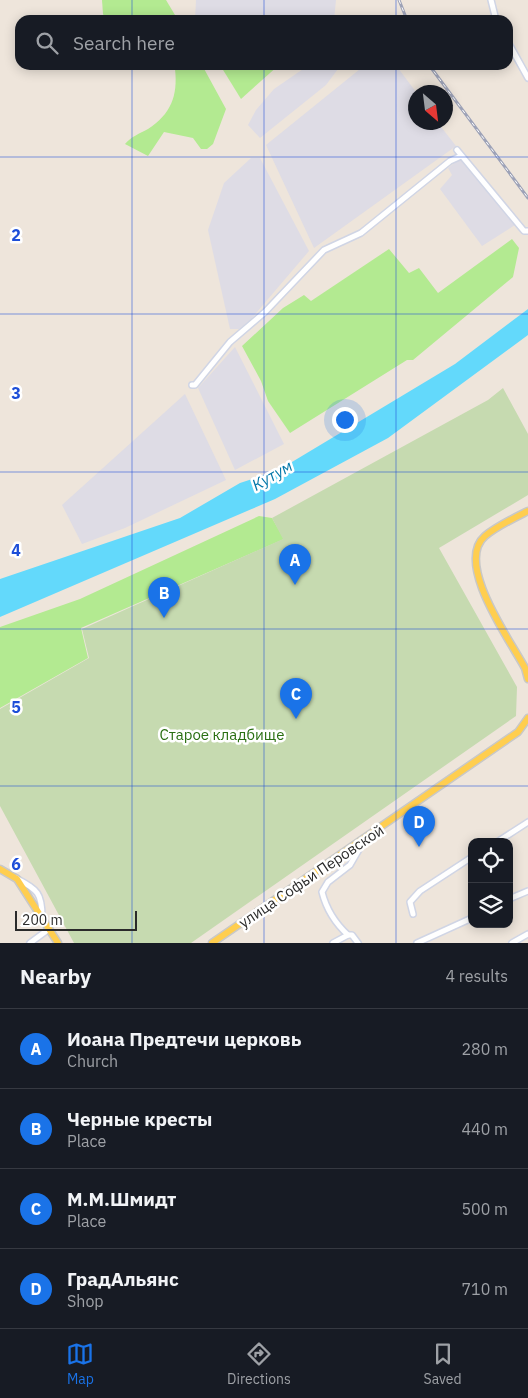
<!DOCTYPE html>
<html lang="en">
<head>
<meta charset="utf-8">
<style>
	:root { --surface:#171b24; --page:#242831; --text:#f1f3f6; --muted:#9ea1a6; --line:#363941; --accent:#1a73e8 }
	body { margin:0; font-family:"IBM Plex Sans",sans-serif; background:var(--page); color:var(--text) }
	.controls { position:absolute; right:15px; bottom:15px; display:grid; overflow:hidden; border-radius:10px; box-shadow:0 2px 12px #0003 }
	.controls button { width:45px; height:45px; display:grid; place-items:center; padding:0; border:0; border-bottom:1px solid var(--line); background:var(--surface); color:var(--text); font:25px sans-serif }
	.compass { position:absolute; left:408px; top:85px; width:45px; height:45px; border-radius:50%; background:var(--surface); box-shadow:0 2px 12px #0003; rotate:152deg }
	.scale { position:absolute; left:15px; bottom:12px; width:122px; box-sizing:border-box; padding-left:5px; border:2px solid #2a2a2a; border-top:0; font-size:14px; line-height:18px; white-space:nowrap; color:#2a2a2a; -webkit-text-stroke:4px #fff; paint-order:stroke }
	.you { position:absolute; left:344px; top:419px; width:18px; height:18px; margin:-12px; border:4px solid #fff; border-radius:50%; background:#1a73e8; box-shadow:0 0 0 8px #1a73e833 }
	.badge { display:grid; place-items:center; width:32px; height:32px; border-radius:50%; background:var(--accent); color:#fff; font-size:16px; font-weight:700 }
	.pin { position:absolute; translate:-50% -41px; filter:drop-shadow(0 1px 2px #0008) }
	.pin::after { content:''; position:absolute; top:26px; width:18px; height:15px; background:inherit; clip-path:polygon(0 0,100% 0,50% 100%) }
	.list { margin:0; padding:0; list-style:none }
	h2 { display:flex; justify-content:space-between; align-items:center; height:65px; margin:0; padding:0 20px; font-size:21px }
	h2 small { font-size:16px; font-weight:400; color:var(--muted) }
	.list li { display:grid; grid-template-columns:32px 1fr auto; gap:15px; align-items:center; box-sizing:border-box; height:80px; padding:0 20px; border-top:1px solid var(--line) }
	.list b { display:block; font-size:19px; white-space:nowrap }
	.list p { margin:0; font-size:16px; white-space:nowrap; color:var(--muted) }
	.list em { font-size:16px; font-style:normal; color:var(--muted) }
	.icon { flex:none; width:28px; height:28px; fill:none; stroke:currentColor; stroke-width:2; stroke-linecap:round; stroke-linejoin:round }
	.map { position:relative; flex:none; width:528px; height:943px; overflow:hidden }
	.search { position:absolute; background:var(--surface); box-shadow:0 2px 12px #0003; left:15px; right:15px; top:15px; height:55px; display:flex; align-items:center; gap:12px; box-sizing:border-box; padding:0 18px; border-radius:15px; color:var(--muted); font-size:19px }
	.sheet { height:385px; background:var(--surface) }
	nav { display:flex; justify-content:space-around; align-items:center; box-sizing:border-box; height:70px; border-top:1px solid var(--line); background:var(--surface); font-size:14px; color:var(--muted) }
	nav a { display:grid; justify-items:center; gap:2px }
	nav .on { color:var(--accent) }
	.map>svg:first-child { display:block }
	.industrial { fill:#dedce5 }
	.green { fill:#b3ea91 }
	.cemetery { fill:#c6dab0 }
	.water { fill:#63d9fb }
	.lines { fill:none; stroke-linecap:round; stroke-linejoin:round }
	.minor-casing { stroke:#d0d5e5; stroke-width:8 }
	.major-casing { stroke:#c8c8c8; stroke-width:9 }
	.minor { stroke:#fff; stroke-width:5 }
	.major { stroke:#ffce4f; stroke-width:6 }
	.rail-casing { stroke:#9da2b7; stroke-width:3 }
	.rail { stroke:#fff; stroke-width:1; stroke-dasharray:4; stroke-linecap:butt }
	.grid { fill:none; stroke:#1d4ed8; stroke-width:1; stroke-opacity:0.55 }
	.labels { text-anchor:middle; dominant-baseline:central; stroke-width:5; stroke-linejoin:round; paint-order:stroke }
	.park-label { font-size:15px; fill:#2a6f12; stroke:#fff }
	.street-label { font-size:15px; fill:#2a2a2a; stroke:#fff }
	.water-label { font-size:16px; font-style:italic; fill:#0076a8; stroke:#fff }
	.grid-label { font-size:16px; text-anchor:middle; font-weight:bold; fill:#1d4ed8; stroke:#fff; stroke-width:5; stroke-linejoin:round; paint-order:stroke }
</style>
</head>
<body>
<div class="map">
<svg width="528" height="943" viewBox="0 0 528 943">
	<rect width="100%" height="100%" fill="#eee5db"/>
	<g class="industrial">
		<polygon points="196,0 336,0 334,20 195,20"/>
		<polygon points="315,65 341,65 326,85 260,138 248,125 256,110 274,89 306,67"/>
		<polygon points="365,65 389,65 398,68 416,92 416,122 438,123 456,146 314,248 266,145"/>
		<polygon points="251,158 260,158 309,251 251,319 239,329 230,329 208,230 224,183"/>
		<polygon points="460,159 515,225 482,246 440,189 452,175 448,168"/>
		<polygon points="235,347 284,444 235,470 198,388"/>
		<polygon points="185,394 226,480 125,528 82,544 62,505"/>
	</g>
	<g class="green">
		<polygon points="102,0 166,0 178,20 106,20 103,14"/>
		<path d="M169,65H202L226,109L213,144L207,149H201L193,138L164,132L148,156L125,144C132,136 139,134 148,129C171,114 178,96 175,69Z"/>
		<polygon points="220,65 279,65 241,99"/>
		<polygon points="512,239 519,248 513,277 413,360 407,360 290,433 268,401 261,381 242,346 283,308 304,295 311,301 389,249 409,273 419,268 438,293"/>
		<polygon points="259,516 272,518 284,539 81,628 88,658 0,708 0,627 80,599"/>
	</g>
	<polygon class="cemetery" points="503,388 528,434 528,495 439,548 517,687 516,716 191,943 74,943 0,806 0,709 89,658 82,629 283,539 272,518 488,400"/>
	<polygon class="water" points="528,309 528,335 388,438 275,499 0,617 0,579 180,518 240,483 277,471 455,364"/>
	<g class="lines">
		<defs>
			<g id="minor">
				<polyline points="491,0 496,20"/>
				<polyline points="508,42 528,78"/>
				<polyline points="457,150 524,231 528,231"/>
				<polyline points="192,385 195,385 230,342 265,312 324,250 361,233 450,161 461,156"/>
				<polyline points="497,842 528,822"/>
				<path d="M16,878C37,890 42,892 42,917"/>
				<polyline points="509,899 528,891"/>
				<polyline points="413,914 410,902 420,891 472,857"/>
				<polyline points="30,943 49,929"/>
				<polyline points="333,943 348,935"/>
				<path d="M358,943L352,935H348C336,924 326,908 322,892L328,882L350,865L365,839"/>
				<polyline points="417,943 472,918"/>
				<polyline points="512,943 528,934"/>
			</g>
			<g id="major">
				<path d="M528,511C514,518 497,526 485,536C454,563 510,640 525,668L528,679"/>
				<polyline points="0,869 17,879 58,943"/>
				<polyline points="212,943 518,732 528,718"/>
			</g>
		</defs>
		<use href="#minor" class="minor-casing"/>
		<use href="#major" class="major-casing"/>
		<use href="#minor" class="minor"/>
		<use href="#major" class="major"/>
		<defs>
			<g id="rail">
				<polyline points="399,0 407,20"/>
				<polyline points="429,65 528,198"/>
			</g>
		</defs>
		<use href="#rail" class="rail-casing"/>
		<use href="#rail" class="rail"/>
	</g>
	<path class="grid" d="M132,0V20M264,0V20M396,0V20M132,65V943M264,65V943M396,65V943M0,157H528M0,314H528M0,472H528M0,629H528M0,786H528"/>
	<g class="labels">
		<g class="park-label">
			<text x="222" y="734">Старое кладбище</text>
		</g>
		<g class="street-label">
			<text transform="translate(311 876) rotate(-34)">улица Софьи Перовской</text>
		</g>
		<g class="water-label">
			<text transform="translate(272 475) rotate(-30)">Кутум</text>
		</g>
	</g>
	<g class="grid-label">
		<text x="16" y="241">2</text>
		<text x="16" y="399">3</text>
		<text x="16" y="556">4</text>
		<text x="16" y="713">5</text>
		<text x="16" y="870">6</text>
	</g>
</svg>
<div class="controls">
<button><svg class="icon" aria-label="locate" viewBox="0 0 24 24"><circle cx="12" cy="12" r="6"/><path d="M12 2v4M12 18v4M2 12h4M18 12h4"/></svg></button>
<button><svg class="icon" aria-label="layers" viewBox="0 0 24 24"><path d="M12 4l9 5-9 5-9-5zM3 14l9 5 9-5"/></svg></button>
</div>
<svg class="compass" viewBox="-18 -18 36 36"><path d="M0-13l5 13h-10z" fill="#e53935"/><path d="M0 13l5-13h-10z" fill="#9ea1a6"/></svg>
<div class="scale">200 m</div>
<div class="you"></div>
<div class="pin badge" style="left:295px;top:585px">A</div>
<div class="pin badge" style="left:164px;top:618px">B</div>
<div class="pin badge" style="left:296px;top:719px">C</div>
<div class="pin badge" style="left:419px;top:847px">D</div>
<div class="search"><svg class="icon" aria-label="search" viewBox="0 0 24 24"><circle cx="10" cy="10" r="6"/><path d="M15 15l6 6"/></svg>Search here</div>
</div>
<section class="sheet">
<h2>Nearby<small>4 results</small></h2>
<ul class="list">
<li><span class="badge">A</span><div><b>Иоана Предтечи церковь</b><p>Church</p></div><em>280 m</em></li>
<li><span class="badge">B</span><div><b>Черные кресты</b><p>Place</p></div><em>440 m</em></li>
<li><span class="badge">C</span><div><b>М.М.Шмидт</b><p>Place</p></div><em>500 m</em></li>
<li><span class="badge">D</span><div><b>ГрадАльянс</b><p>Shop</p></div><em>710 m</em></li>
</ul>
</section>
<nav>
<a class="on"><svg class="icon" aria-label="map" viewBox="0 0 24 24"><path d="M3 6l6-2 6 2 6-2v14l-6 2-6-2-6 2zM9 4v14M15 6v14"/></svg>Map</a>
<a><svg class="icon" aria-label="directions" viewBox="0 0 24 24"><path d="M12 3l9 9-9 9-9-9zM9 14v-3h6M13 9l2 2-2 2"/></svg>Directions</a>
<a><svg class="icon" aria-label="saved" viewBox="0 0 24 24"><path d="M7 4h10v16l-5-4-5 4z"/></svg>Saved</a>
</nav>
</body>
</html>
